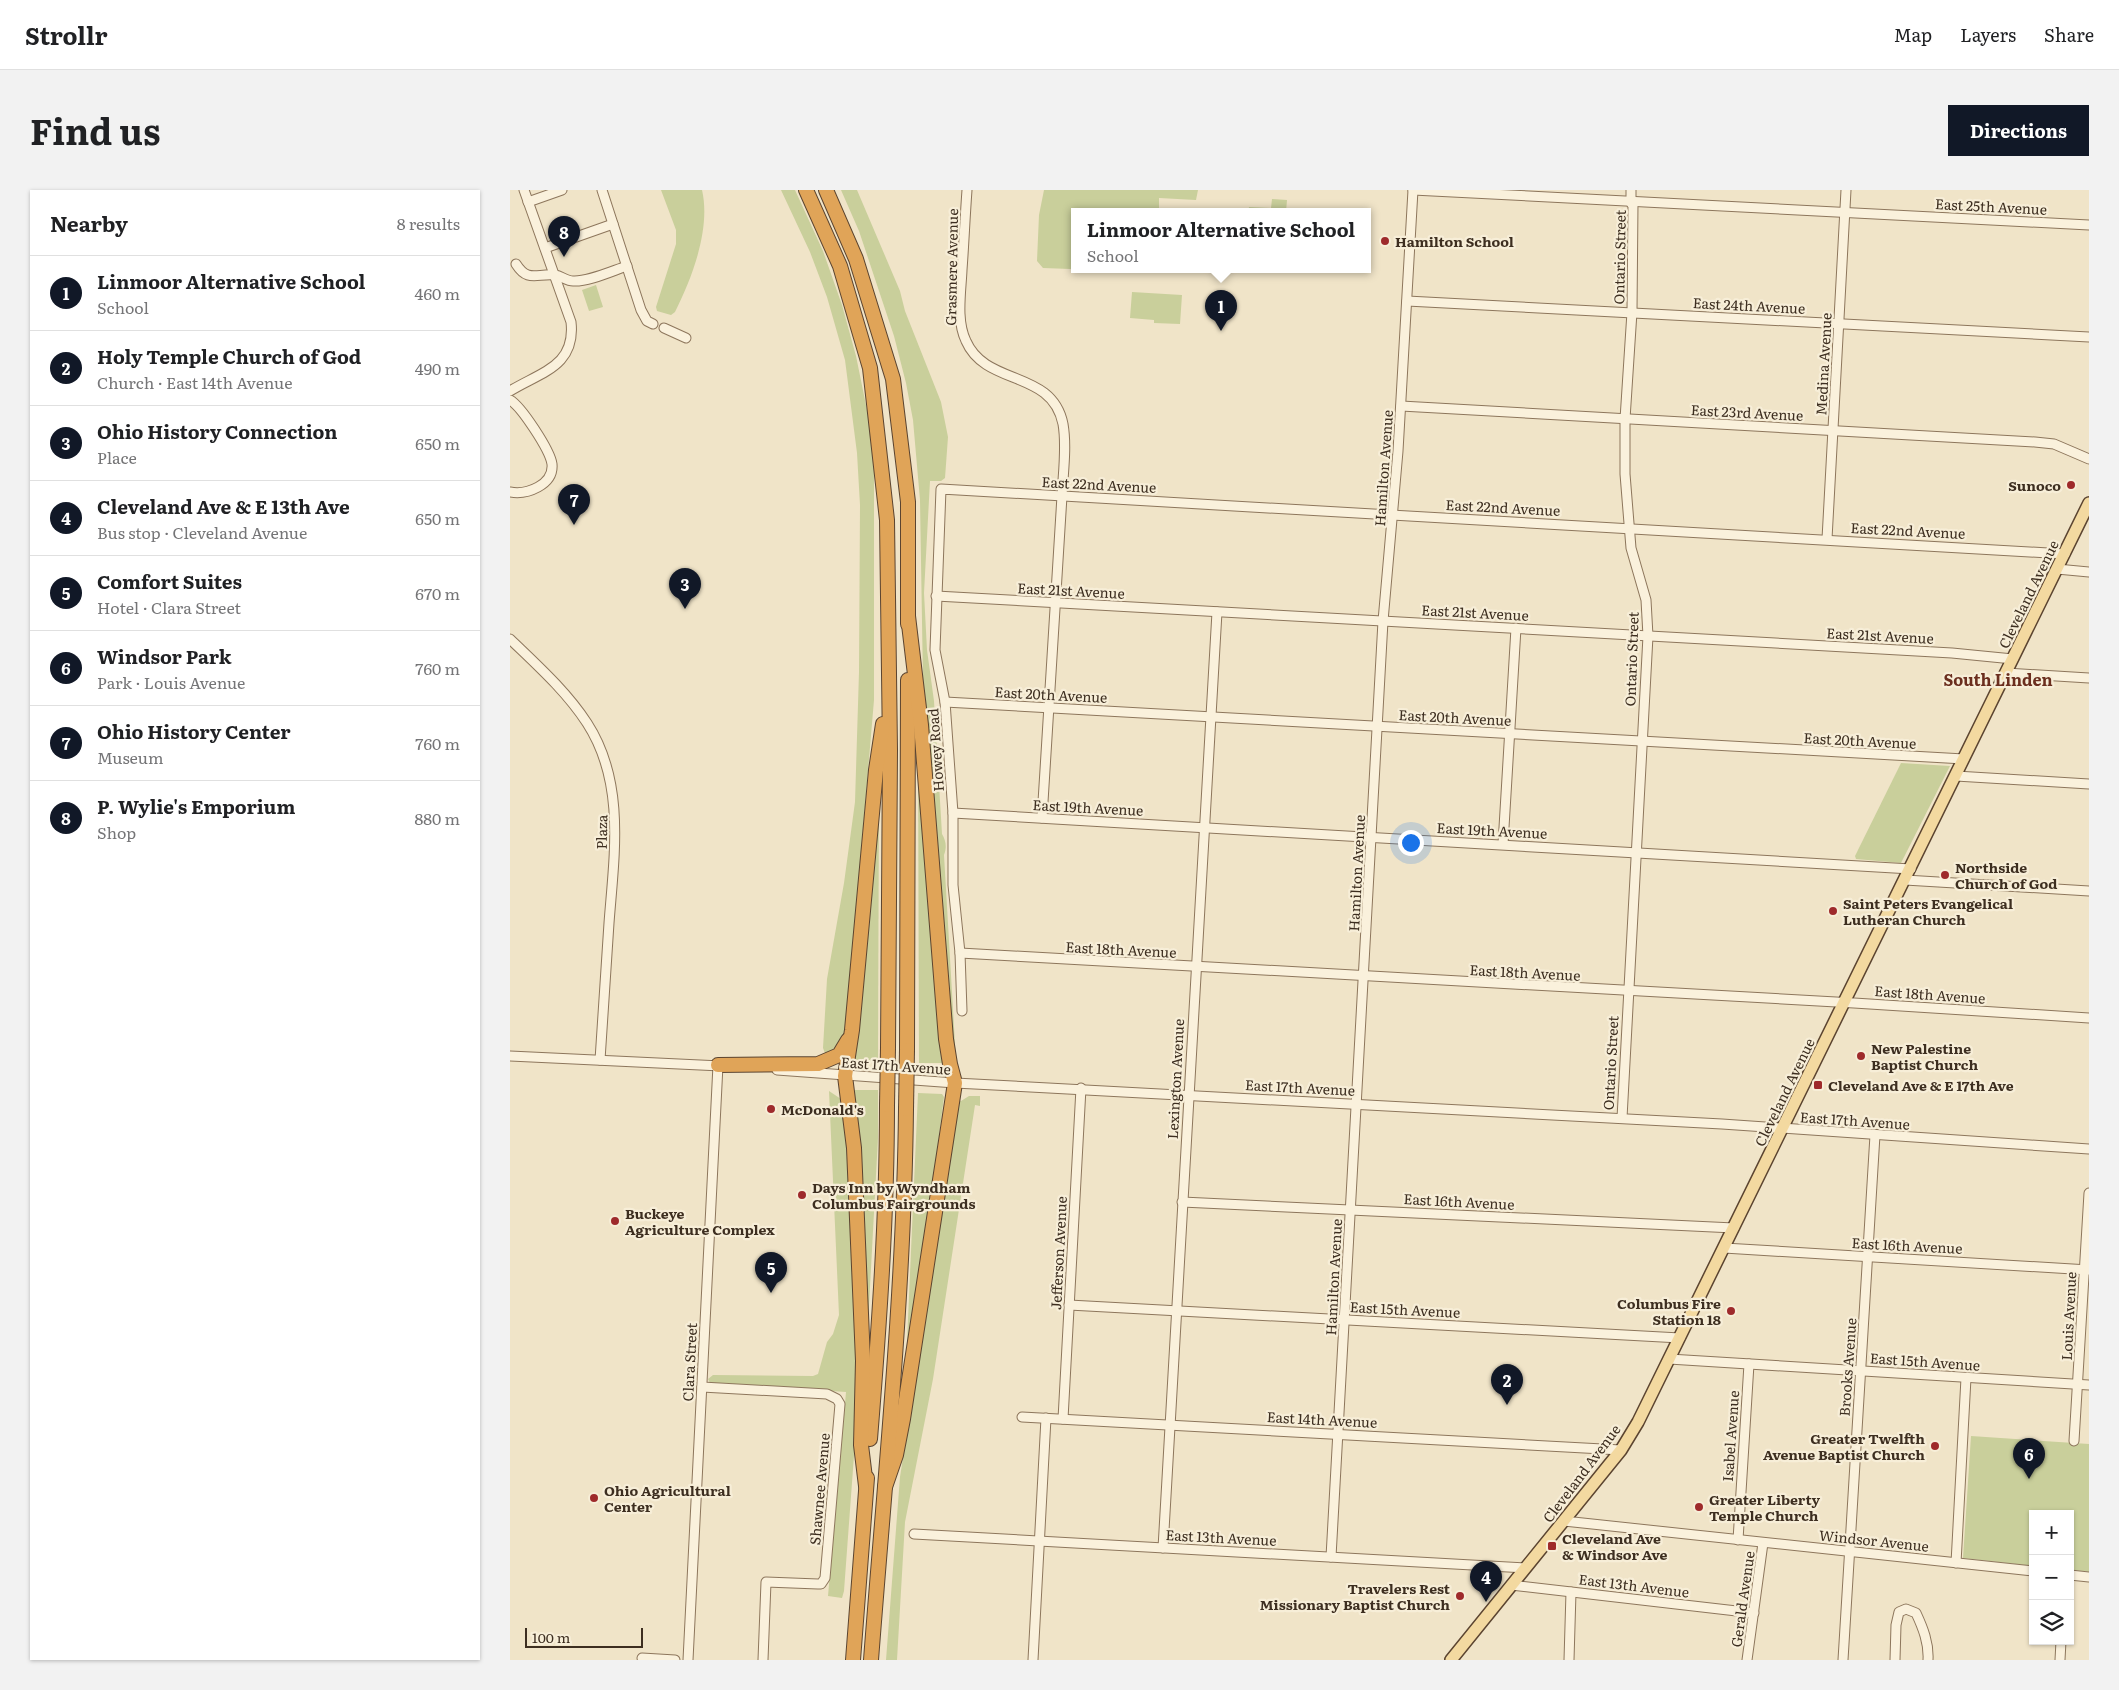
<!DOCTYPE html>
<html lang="en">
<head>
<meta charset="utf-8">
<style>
	:root { --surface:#fff; --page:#f2f2f2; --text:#202124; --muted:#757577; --line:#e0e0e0; --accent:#111827 }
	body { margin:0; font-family:Literata,serif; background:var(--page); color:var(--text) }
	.controls { position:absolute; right:15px; bottom:15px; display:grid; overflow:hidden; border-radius:0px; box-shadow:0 1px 4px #0004 }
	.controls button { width:45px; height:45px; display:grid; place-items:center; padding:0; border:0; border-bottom:1px solid var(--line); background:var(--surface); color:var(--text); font:25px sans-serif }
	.scale { position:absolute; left:15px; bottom:12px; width:118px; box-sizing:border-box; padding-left:5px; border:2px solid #3d2e20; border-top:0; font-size:14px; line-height:18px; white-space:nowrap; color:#3d2e20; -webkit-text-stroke:4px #f7eed8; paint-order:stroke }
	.you { position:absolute; left:900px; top:652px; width:18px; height:18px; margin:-12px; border:4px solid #fff; border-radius:50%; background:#1a73e8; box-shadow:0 0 0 8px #1a73e833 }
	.badge { display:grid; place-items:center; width:32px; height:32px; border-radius:50%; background:var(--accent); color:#fff; font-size:16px; font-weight:700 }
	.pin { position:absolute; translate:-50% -41px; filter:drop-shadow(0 1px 2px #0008) }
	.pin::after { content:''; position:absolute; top:26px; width:18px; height:15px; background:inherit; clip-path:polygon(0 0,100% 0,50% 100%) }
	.popup { position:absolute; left:561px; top:18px; width:300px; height:65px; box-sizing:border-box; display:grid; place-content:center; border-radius:0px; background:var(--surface); filter:drop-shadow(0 1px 4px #0005); font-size:16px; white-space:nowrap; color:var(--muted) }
	.popup b { font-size:19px; color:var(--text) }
	.popup::after { content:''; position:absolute; left:50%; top:100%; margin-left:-10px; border:10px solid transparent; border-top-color:var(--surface) }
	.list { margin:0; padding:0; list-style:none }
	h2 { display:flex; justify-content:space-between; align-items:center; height:65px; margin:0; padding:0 20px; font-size:21px }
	h2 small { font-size:16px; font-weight:400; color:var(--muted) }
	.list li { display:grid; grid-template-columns:32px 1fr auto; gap:15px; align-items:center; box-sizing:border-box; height:75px; padding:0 20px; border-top:1px solid var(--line) }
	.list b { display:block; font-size:19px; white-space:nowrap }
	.list p { margin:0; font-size:16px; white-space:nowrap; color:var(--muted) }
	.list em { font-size:16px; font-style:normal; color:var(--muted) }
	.icon { flex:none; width:28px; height:28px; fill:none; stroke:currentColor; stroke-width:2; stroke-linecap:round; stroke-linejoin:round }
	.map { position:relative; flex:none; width:1579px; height:1470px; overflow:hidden; border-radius:0px }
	header { display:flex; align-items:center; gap:30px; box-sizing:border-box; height:70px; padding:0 25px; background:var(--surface); border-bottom:1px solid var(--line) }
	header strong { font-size:24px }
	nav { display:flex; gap:28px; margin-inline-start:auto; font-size:18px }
	.intro { display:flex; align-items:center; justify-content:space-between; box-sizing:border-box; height:120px; padding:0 30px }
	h1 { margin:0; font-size:35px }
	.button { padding:12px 22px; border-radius:0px; background:var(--accent); color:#fff; font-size:18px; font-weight:700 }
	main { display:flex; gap:30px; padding:0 30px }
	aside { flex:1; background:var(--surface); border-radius:0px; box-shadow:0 1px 4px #0004 }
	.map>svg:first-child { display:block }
	.green { fill:#c9cf9b }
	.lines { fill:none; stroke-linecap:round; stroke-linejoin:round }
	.minor-casing { stroke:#8d765c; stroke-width:11 }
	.major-casing { stroke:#5b4430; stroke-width:14 }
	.highway-casing { stroke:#5b4430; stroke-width:16 }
	.minor { stroke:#faf1dc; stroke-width:9 }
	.major { stroke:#f3d9a0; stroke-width:11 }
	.highway { stroke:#e0a458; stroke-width:14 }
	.highway-bridge-casing { stroke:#5b4430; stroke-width:16; stroke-linecap:butt }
	.highway-bridge { stroke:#e0a458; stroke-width:14 }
	.poi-dot { fill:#9e2a2b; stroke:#f7eed8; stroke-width:2 }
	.labels { text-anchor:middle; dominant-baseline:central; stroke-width:4.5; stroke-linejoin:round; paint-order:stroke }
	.street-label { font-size:14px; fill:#3d2e20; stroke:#f7eed8 }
	.poi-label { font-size:14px; font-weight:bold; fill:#3d2e20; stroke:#f7eed8; text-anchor:start }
	.quarter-label { font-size:16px; font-weight:bold; fill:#6b2e1e; stroke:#f7eed8 }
</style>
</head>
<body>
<header>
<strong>Strollr</strong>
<nav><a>Map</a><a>Layers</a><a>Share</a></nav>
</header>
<div class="intro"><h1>Find us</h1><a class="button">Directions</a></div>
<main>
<aside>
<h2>Nearby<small>8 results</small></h2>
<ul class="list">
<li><span class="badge">1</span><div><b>Linmoor Alternative School</b><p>School</p></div><em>460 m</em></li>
<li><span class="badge">2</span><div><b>Holy Temple Church of God</b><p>Church · East 14th Avenue</p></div><em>490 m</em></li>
<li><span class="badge">3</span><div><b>Ohio History Connection</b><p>Place</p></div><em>650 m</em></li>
<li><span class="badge">4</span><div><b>Cleveland Ave &amp; E 13th Ave</b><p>Bus stop · Cleveland Avenue</p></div><em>650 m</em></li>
<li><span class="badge">5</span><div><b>Comfort Suites</b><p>Hotel · Clara Street</p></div><em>670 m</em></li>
<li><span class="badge">6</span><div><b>Windsor Park</b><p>Park · Louis Avenue</p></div><em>760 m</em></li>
<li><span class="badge">7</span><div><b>Ohio History Center</b><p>Museum</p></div><em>760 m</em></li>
<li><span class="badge">8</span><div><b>P. Wylie's Emporium</b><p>Shop</p></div><em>880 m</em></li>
</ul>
</aside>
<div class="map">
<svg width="1579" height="1470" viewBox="0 0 1579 1470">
	<rect width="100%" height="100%" fill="#f0e4c8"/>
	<g class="green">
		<path d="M151,0H192C201,39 182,88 165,122L161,125L147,121L146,117L166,54V40Z"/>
		<polygon points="271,0 285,0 313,61 332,115 346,166 358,225 364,278 364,510 350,675 350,714 342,840 318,871 313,858 317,789 334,693 345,612 349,482 350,315 347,263 335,170 317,107 300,62"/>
		<path d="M331,0H347L390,101L395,121L431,212L438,247L435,288L431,291H420L414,403L417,460L424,511L432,644C436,651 437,657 434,665L446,871L443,863L413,491L410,310L403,230L396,193L384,146L349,41Z"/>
		<polygon points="534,0 688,0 686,10 649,8 649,22 565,22 565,80 588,80 533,78 527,71 529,25"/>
		<polygon points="762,9 777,10 776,22 738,22 739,17 761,18"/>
		<polygon points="86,95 93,117 79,121 72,100"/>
		<polygon points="622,102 672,105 670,134 644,133 644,130 620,128"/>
		<polygon points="408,562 434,873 409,873"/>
		<polygon points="1391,573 1440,576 1391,673 1346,669 1345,666"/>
		<polygon points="369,604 368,872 344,870"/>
		<polygon points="344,900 368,900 368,948 357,1153"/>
		<polygon points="319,901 331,909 333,908 335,915 346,1127 347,1225 334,1401 332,1408 318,1406 336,1202 200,1193 198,1189 203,1185 303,1186 308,1184 317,1152 323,1144 329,1125"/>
		<polygon points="408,903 432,904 434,907 414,1063 396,1174"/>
		<polygon points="459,906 470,906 470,916 465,915 423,1189 395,1332 387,1470 376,1470 390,1287 447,916 449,910 451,911"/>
		<polygon points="1461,1246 1579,1254 1579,1382 1560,1380 1560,1324 1523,1324 1523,1376 1453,1368"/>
	</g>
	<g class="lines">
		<defs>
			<g id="minor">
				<polyline points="92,0 131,120 137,131 143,134"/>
				<path d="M457,0C455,27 454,53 452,80C451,103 446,130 456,151C476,197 542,179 553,234C557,257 553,283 552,306L532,628"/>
				<polyline points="903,0 1579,35"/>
				<polyline points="1121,0 1121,13"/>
				<polyline points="18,12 52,0"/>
				<polyline points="35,58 103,34"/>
				<path d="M6,74C18,93 27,83 45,85C51,86 57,91 63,91C78,92 102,81 117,76"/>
				<polyline points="897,111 1579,147"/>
				<polyline points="154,138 176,148"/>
				<path d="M0,201C31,182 66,176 61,132L14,0"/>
				<path d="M0,210C11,216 40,260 42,274C44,295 17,305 0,302"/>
				<polyline points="891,216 1525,252 1544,254 1579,269"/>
				<polyline points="1317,349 1336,0"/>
				<polyline points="1547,379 1579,382"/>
				<polyline points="426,406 1442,463 1503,469"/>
				<path d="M0,449C28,476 56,501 77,533C116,593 104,666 99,733C96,779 93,825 90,870"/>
				<polyline points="1496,483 1579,488"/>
				<polyline points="435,512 1454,569"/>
				<polyline points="1446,586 1579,594"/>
				<polyline points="443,623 1401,679"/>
				<polyline points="993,654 1006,438"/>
				<polyline points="1395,690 1579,701"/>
				<polyline points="450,763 1344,813 1579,828"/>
				<polyline points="452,821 450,763 443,695 443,623 435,512 425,460 431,299 1555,364"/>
				<polyline points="0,866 211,876"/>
				<polyline points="267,880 445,893 1212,934 1579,959"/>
				<polyline points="1112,928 1138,446 1136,410 1121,358 1115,284 1115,229 1122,122 1123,13"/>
				<polyline points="672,1012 1224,1038"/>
				<polyline points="1214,1058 1579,1080"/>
				<polyline points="559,1115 1170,1148"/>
				<polyline points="1159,1169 1579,1195"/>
				<polyline points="192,1197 317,1204 327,1209 330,1214 315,1388 311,1394 308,1394 256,1392 253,1470"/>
				<polyline points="512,1227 1111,1260"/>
				<polyline points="553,1229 571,898"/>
				<polyline points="1564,1251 1579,1003"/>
				<polyline points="1054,1331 1523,1381"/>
				<polyline points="404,1344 1016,1378"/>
				<polyline points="1228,1350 1239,1174"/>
				<polyline points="653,1358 707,422"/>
				<polyline points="821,1367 873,431 888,261 903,0"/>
				<polyline points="1446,1373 1456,1188"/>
				<polyline points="1560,1385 1579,1387"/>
				<polyline points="1001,1395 1244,1423"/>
				<polyline points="132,1468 165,1470"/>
				<polyline points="178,1470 208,875"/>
				<polyline points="523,1470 536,1228"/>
				<polyline points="1059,1470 1061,1402"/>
				<polyline points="1237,1470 1253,1353"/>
				<polyline points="1333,1470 1365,945"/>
				<path d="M1385,1470L1386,1435L1389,1422L1396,1419L1406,1423C1413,1438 1419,1453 1418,1470"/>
				<polyline points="1550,1470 1551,1451"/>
			</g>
			<polyline id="major" points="941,1470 1111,1260 1128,1232 1579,313"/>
			<g id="highway">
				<polyline points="296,0 330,76 360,178 377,330 380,560 378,858"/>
				<polyline points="316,0 346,69 383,189 398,312 398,434"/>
				<polyline points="397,860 398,490"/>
				<polyline points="208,875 308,874 329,865 338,850"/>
				<path d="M360,1249C369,1138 377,1027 377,915"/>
				<polyline points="356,1296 351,1255 353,1171 344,958 335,886 342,840 366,580 373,534"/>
				<polyline points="375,1297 386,1265 393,1229 445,893 440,874 436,849 411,535 398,426"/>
				<polyline points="343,1470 357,1288"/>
				<path d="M361,1470C375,1287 394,1103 396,919"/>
			</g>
		</defs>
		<use href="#minor" class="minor-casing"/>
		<use href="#major" class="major-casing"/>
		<use href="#highway" class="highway-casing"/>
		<use href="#minor" class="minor"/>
		<use href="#major" class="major"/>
		<use href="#highway" class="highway"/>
		<defs>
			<g id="highway-bridge">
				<polyline points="377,915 378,858"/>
				<polyline points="396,919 397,860"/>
			</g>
		</defs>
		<use href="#highway-bridge" class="highway-bridge-casing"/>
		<use href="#highway-bridge" class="highway-bridge"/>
	</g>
	<g class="poi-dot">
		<circle cx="875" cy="51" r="5"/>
		<circle cx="1561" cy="295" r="5"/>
		<circle cx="1435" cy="685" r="5"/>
		<circle cx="1323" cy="721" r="5"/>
		<circle cx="1351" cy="866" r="5"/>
		<rect x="1303" y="890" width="10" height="10" rx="2.5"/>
		<circle cx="261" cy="919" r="5"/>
		<circle cx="292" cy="1005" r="5"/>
		<circle cx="105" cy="1031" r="5"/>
		<circle cx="1221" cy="1121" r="5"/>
		<circle cx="1425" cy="1256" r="5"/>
		<circle cx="84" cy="1308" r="5"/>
		<circle cx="1189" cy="1317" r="5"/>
		<rect x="1037" y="1351" width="10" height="10" rx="2.5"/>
		<circle cx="950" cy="1406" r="5"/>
	</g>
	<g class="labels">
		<g class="street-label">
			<text transform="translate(1481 16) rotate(3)">East 25th Avenue</text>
			<text transform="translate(1109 67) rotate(-89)">Ontario Street</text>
			<text transform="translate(441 77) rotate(-89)">Grasmere Avenue</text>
			<text transform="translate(1239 115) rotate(3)">East 24th Avenue</text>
			<text transform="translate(1313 174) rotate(-87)">Medina Avenue</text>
			<text transform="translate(1237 222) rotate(3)">East 23rd Avenue</text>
			<text transform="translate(873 278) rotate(-86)">Hamilton Avenue</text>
			<text transform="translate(589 294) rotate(3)">East 22nd Avenue</text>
			<text transform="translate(993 317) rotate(3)">East 22nd Avenue</text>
			<text transform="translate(1398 340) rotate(3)">East 22nd Avenue</text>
			<text transform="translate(561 400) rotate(3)">East 21st Avenue</text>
			<text transform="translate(1518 404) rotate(-64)">Cleveland Avenue</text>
			<text transform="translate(965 422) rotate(3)">East 21st Avenue</text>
			<text transform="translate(1370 445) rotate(3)">East 21st Avenue</text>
			<text transform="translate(1121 469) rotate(-88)">Ontario Street</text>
			<text transform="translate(541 504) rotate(3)">East 20th Avenue</text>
			<text transform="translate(945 527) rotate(3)">East 20th Avenue</text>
			<text transform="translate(1350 550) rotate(3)">East 20th Avenue</text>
			<text transform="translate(425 560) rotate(-94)">Howey Road</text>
			<text transform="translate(578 617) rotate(3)">East 19th Avenue</text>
			<text transform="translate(982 640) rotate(3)">East 19th Avenue</text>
			<text transform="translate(91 642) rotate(-89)">Plaza</text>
			<text transform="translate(846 683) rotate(-87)">Hamilton Avenue</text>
			<text transform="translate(611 759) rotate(3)">East 18th Avenue</text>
			<text transform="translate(1015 782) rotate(3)">East 18th Avenue</text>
			<text transform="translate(1420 804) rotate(4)">East 18th Avenue</text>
			<text transform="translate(1100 873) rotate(-87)">Ontario Street</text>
			<text transform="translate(386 875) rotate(4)">East 17th Avenue</text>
			<text transform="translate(665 889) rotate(-87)">Lexington Avenue</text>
			<text transform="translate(790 897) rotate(3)">East 17th Avenue</text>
			<text transform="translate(1274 902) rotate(-64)">Cleveland Avenue</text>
			<text transform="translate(1345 930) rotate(4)">East 17th Avenue</text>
			<text transform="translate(949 1011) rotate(3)">East 16th Avenue</text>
			<text transform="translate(1397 1055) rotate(3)">East 16th Avenue</text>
			<text transform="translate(548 1063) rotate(-87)">Jefferson Avenue</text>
			<text transform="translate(823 1087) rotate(-87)">Hamilton Avenue</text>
			<text transform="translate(895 1119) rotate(3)">East 15th Avenue</text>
			<text transform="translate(1558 1126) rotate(-87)">Louis Avenue</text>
			<text transform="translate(1415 1171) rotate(4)">East 15th Avenue</text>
			<text transform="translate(179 1172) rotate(-87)">Clara Street</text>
			<text transform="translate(1337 1177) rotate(-86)">Brooks Avenue</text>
			<text transform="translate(812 1229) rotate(3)">East 14th Avenue</text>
			<text transform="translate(1220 1246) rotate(-86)">Isabel Avenue</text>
			<text transform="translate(1071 1283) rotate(-53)">Cleveland Avenue</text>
			<text transform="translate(309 1299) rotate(-85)">Shawnee Avenue</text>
			<text transform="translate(711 1347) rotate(3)">East 13th Avenue</text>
			<text transform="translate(1364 1350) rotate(6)">Windsor Avenue</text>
			<text transform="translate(1124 1395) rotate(7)">East 13th Avenue</text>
			<text transform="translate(1232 1409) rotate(-82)">Gerald Avenue</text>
		</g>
		<g class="poi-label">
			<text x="885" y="51">Hamilton School</text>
			<text x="1551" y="295" text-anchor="end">Sunoco</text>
			<text x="1445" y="677">Northside<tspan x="1445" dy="16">Church of God</tspan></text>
			<text x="1333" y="713">Saint Peters Evangelical<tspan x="1333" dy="16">Lutheran Church</tspan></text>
			<text x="1361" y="858">New Palestine<tspan x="1361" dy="16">Baptist Church</tspan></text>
			<text x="1318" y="895">Cleveland Ave &amp; E 17th Ave</text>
			<text x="271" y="919">McDonald's</text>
			<text x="302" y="997">Days Inn by Wyndham<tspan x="302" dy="16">Columbus Fairgrounds</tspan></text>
			<text x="115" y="1023">Buckeye<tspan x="115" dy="16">Agriculture Complex</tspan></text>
			<text x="1211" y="1113" text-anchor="end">Columbus Fire<tspan x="1211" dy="16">Station 18</tspan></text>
			<text x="1415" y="1248" text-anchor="end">Greater Twelfth<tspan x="1415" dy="16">Avenue Baptist Church</tspan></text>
			<text x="94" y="1300">Ohio Agricultural<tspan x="94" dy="16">Center</tspan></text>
			<text x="1199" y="1309">Greater Liberty<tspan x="1199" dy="16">Temple Church</tspan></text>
			<text x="1052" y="1348">Cleveland Ave<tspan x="1052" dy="16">&amp; Windsor Ave</tspan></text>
			<text x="940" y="1398" text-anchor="end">Travelers Rest<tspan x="940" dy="16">Missionary Baptist Church</tspan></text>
		</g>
		<g class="quarter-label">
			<text x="1488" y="489">South Linden</text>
		</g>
	</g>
</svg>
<div class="controls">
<button>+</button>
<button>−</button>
<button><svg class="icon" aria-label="layers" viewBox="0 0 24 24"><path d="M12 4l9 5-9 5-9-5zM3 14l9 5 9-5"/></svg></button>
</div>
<div class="scale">100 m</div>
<div class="you"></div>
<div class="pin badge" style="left:711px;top:141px">1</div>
<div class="popup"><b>Linmoor Alternative School</b>School</div>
<div class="pin badge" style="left:997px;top:1215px">2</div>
<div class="pin badge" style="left:175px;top:419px">3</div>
<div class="pin badge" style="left:976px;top:1412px">4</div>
<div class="pin badge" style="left:261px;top:1103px">5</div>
<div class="pin badge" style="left:1519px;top:1289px">6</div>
<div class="pin badge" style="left:64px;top:335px">7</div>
<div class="pin badge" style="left:54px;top:67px">8</div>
</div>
</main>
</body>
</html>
